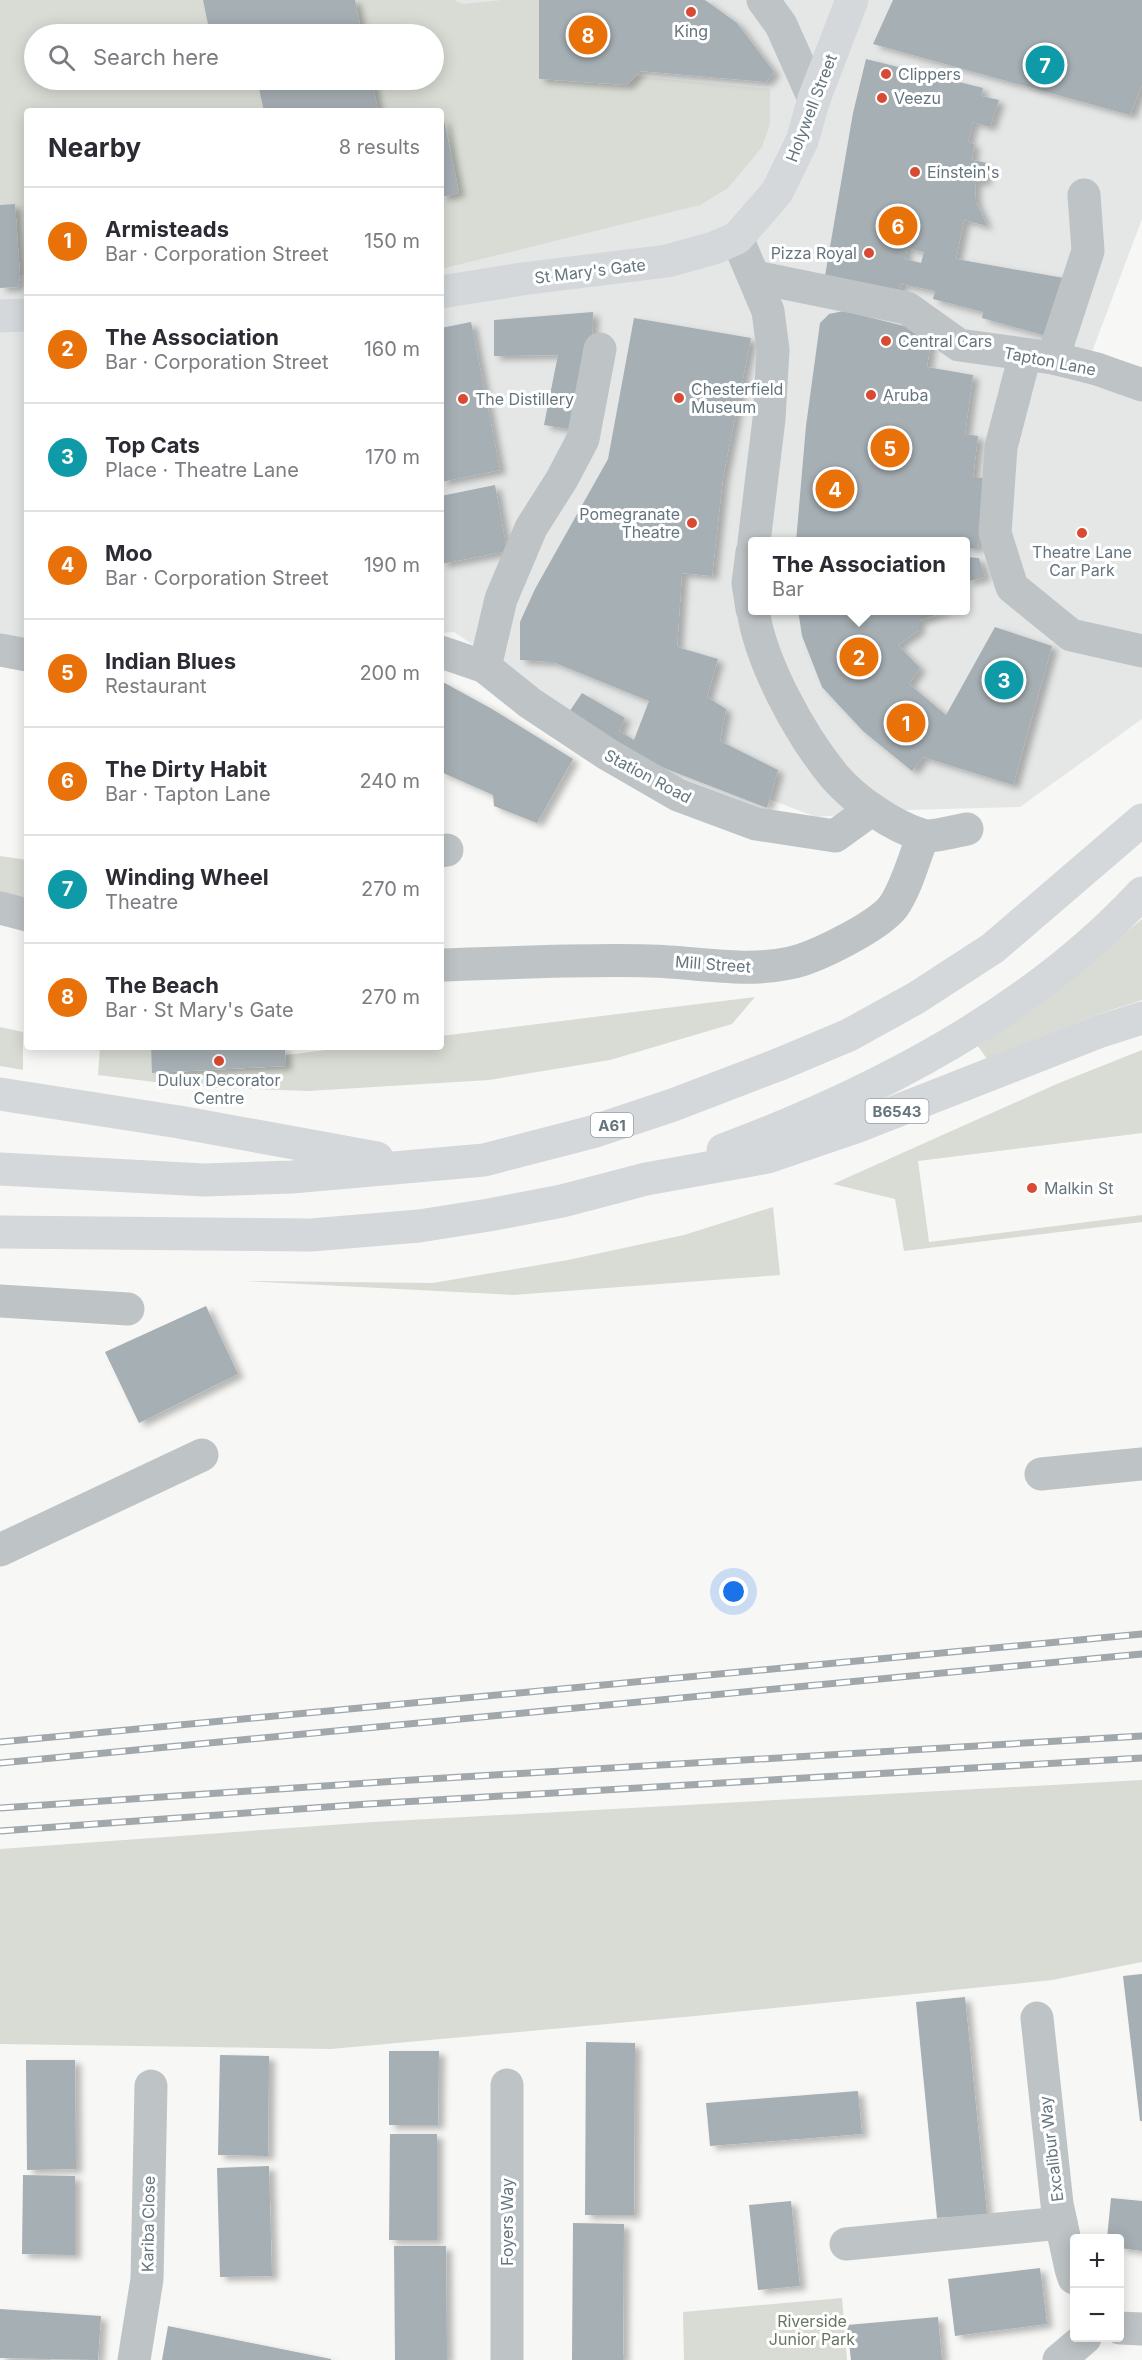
<!DOCTYPE html>
<html lang="en">
<head>
<meta charset="utf-8">
<style>
	:root { --surface:#fff; --page:#f2f2f3; --text:#2b2b33; --muted:#7c7c81; --line:#e1e1e2; --accent:#b45309 }
	body { margin:0; font-family:Inter,sans-serif; background:var(--page); color:var(--text) }
	.controls { position:absolute; right:18px; bottom:18px; display:grid; overflow:hidden; border-radius:6px; box-shadow:0 3px 15px #0003 }
	.controls button { width:54px; height:54px; display:grid; place-items:center; padding:0; border:0; border-bottom:2px solid var(--line); background:var(--surface); color:var(--text); font:30px sans-serif }
	.you { position:absolute; left:734px; top:1592px; width:21px; height:21px; margin:-15px; border:4px solid #fff; border-radius:50%; background:#1a73e8; box-shadow:0 0 0 9px #1a73e833 }
	.badge { display:grid; place-items:center; width:39px; height:39px; border-radius:50%; background:var(--accent); color:#fff; font-size:20px; font-weight:700 }
	.pin { position:absolute; translate:-50% -50%; border:3px solid #fff; box-shadow:0 2px 6px #0006 }
	.popup { position:absolute; left:748px; top:537px; width:222px; height:78px; box-sizing:border-box; display:grid; place-content:center; border-radius:6px; background:var(--surface); filter:drop-shadow(0 2px 4px #0005); font-size:20px; white-space:nowrap; color:var(--muted) }
	.popup b { font-size:22px; color:var(--text) }
	.popup::after { content:''; position:absolute; left:50%; top:100%; margin-left:-12px; border:12px solid transparent; border-top-color:var(--surface) }
	.list { margin:0; padding:0; list-style:none }
	h2 { display:flex; justify-content:space-between; align-items:center; height:78px; margin:0; padding:0 24px; font-size:26px }
	h2 small { font-size:20px; font-weight:400; color:var(--muted) }
	.list li { display:grid; grid-template-columns:39px 1fr auto; gap:18px; align-items:center; box-sizing:border-box; height:108px; padding:0 24px; border-top:2px solid var(--line) }
	.list b { display:block; font-size:22px; white-space:nowrap }
	.list p { margin:0; font-size:20px; white-space:nowrap; color:var(--muted) }
	.list em { font-size:20px; font-style:normal; color:var(--muted) }
	.icon { flex:none; width:33px; height:33px; fill:none; stroke:currentColor; stroke-width:2; stroke-linecap:round; stroke-linejoin:round }
	.map { position:relative; flex:none; width:1142px; height:2360px; overflow:hidden }
	.search { position:absolute; background:var(--surface); box-shadow:0 3px 15px #0003; left:24px; top:24px; width:420px; height:66px; display:flex; align-items:center; gap:15px; box-sizing:border-box; padding:0 21px; border-radius:33px; color:var(--muted); font-size:22px }
	.panel { position:absolute; background:var(--surface); box-shadow:0 3px 15px #0003; left:24px; top:108px; width:420px; height:942px; border-radius:6px }
	.map>svg:first-child { display:block }
	.built { fill:#e5e7e6; fill-rule:evenodd }
	.green { fill:#d8dcd4 }
	.building { fill:#a6afb4; fill-rule:evenodd; filter:url(#shadow) }
	.lines { fill:none; stroke-linecap:round; stroke-linejoin:round }
	.minor { stroke:#bec3c6; stroke-width:33 }
	.major { stroke:#d4d8db; stroke-width:33 }
	.highway { stroke:#d4d8db; stroke-width:33 }
	.rail-casing { stroke:#a0a8ac; stroke-width:7 }
	.rail { stroke:#fff; stroke-width:4.5; stroke-dasharray:14; stroke-linecap:butt }
	.poi-dot { fill:#d84a33; stroke:#fff; stroke-width:2 }
	.labels { text-anchor:middle; dominant-baseline:central; stroke-width:6; stroke-linejoin:round; paint-order:stroke }
	.shield { fill:#fff; stroke:#929ea5; stroke-width:1.5 }
	.shield-label { font-size:15px; font-weight:bold; fill:#64757e }
	.poi-label { font-size:16px; fill:#64757e; stroke:#fff; text-anchor:start }
	.street-label { font-size:16px; fill:#64757e; stroke:#fff }
	.park-label { font-size:16px; fill:#687663; stroke:#fff }
</style>
</head>
<body>
<div class="map">
<svg width="1142" height="2360" viewBox="0 0 1142 2360">
	<defs>
		<filter id="shadow"><feDropShadow dx="6" dy="4" stdDeviation="3" flood-color="#0004"/></filter>
	</defs>
	<rect width="100%" height="100%" fill="#f7f7f5"/>
	<path class="built" d="M0,0H1142V219L1092,352L1142,367V719L1020,807L907,810L816,817L616,741L454,632L441,633V111H27V645L0,640ZM34,34H434V80H34ZM752,542H966V610H752Z"/>
	<g class="green">
		<polygon points="0,0 203,0 210,34 247,27 248,34 34,34 34,80 257,80 264,111 27,111 27,275 20,275 15,204 0,205"/>
		<polygon points="355,0 454,0 463,4 502,0 539,0 539,79 627,85 635,76 770,89 770,124 762,147 728,188 700,205 441,269 441,197 459,193 444,120 441,120 441,111 378,111 372,80 434,80 434,34 362,34"/>
		<polygon points="0,856 27,860 27,900 0,894"/>
		<polygon points="1142,919 1142,1000 1099,1014 987,1059 975,1042 1073,978"/>
		<polygon points="755,997 732,1024 610,1060 489,1080 308,1091 195,1087 98,1075 100,1047 151,1047 153,1073 285,1066 286,1055 351,1047 441,1047 441,1036"/>
		<polygon points="0,1027 23,1032 23,1070 0,1066"/>
		<polygon points="1142,1050 1142,1133 918,1161 929,1242 1142,1215 1142,1222 904,1251 895,1199 833,1184 1059,1083"/>
		<polygon points="773,1207 780,1275 513,1295 243,1281 433,1283 568,1260 684,1235"/>
		<polygon points="1142,1780 1142,1962 1052,1980 695,2016 331,2049 0,2044 0,1849 373,1822"/>
		<polygon points="842,2298 847,2360 684,2360 683,2312"/>
	</g>
	<g class="building">
		<polygon points="203,0 355,0 362,34 248,34 247,27 210,34"/>
		<polygon points="539,0 705,0 737,23 774,72 766,82 640,71 627,85 539,79"/>
		<polygon points="893,0 1142,0 1142,85 1130,115 873,44"/>
		<path d="M866,59L983,88L981,96L999,100L990,127L973,122L968,142L974,144L972,160L987,163L985,182L976,181L975,191L976,202L987,226L964,220L956,259L1075,280L1057,339L982,318L983,312L933,299L935,291L901,284L898,297L825,276L853,113ZM907,248L924,252L921,263L905,259Z"/>
		<polygon points="257,80 372,80 378,111 264,111"/>
		<polygon points="441,120 444,120 459,193 441,197"/>
		<polygon points="15,204 20,275 18,287 0,288 0,205"/>
		<polygon points="844,311 932,333 927,367 973,375 965,434 978,436 973,477 984,478 978,549 966,548 966,542 796,542 806,426 820,323 829,314"/>
		<polygon points="593,312 592,344 576,430 544,425 558,355 494,356 494,320"/>
		<polygon points="634,318 751,338 723,477 712,576 682,573 677,647 718,659 707,697 726,709 720,741 778,770 767,808 633,756 567,715 582,693 625,718 619,731 634,740 649,701 553,662 520,660 520,622 535,589 608,459"/>
		<polygon points="471,322 500,470 441,482 441,328"/>
		<polygon points="495,485 507,551 441,564 441,496"/>
		<polygon points="966,557 979,558 985,577 966,582"/>
		<polygon points="798,610 949,610 919,621 919,630 898,645 920,668 909,684 946,715 995,627 1052,646 1013,785 923,757 912,771 863,731 822,687 802,636"/>
		<polygon points="441,681 492,709 573,759 537,823 494,806 493,795 441,772"/>
		<polygon points="151,1047 285,1047 286,1066 152,1073"/>
		<polygon points="206,1306 238,1374 139,1423 105,1352"/>
		<polygon points="1142,1974 1142,2121 1140,2121 1123,1976"/>
		<polygon points="965,1997 987,2214 937,2218 916,2002"/>
		<polygon points="586,2042 635,2043 634,2215 585,2215"/>
		<polygon points="389,2051 439,2051 438,2125 389,2125"/>
		<polygon points="220,2055 269,2056 268,2156 218,2155"/>
		<polygon points="26,2060 75,2060 76,2169 27,2170"/>
		<polygon points="858,2091 862,2134 710,2146 706,2103"/>
		<polygon points="390,2134 437,2134 437,2240 389,2240"/>
		<polygon points="269,2166 272,2276 220,2277 217,2168"/>
		<polygon points="23,2175 75,2176 75,2255 22,2254"/>
		<polygon points="1111,2198 1142,2201 1142,2251 1120,2248 1119,2238 1107,2238"/>
		<polygon points="791,2201 800,2286 758,2290 749,2205"/>
		<polygon points="573,2223 624,2224 623,2360 572,2360"/>
		<polygon points="394,2246 446,2246 447,2360 395,2360"/>
		<polygon points="1040,2268 1047,2324 955,2336 948,2279"/>
		<polygon points="0,2309 101,2316 98,2360 0,2358"/>
		<polygon points="938,2317 942,2360 851,2360 847,2325"/>
		<polygon points="168,2326 331,2359 331,2360 162,2360"/>
	</g>
	<g class="lines">
		<g class="minor">
			<polyline points="763,0 781,25 814,99"/>
			<polyline points="737,238 768,311 773,350 769,419 754,542"/>
			<polyline points="755,277 907,308 959,345 1053,358 1097,369 1142,385"/>
			<polyline points="1025,355 1001,447 995,533 1012,587 1071,635 1142,651"/>
			<polyline points="1053,358 1088,251 1084,195"/>
			<polyline points="752,552 748,583 752,609"/>
			<path d="M753,610C761,664 801,736 835,777C855,800 892,826 922,835C931,838 956,831 967,829"/>
			<polyline points="0,650 27,655"/>
			<polyline points="441,652 485,667 530,703 607,754 678,795 756,824 835,836 871,810"/>
			<polyline points="485,667 501,599 531,528 562,479 583,439 600,349"/>
			<polyline points="441,851 447,850"/>
			<polyline points="0,908 27,915"/>
			<path d="M441,965C511,963 580,959 650,961C696,962 744,973 790,963C815,958 877,927 893,907C907,887 914,858 923,836"/>
			<polyline points="0,1301 128,1309"/>
			<polyline points="1041,1474 1142,1464"/>
			<polyline points="0,1550 202,1455"/>
			<polyline points="1037,2018 1057,2204 1071,2269 1074,2278"/>
			<polyline points="846,2244 1061,2223"/>
			<polyline points="1120,2328 1142,2329"/>
			<polyline points="134,2360 147,2279 151,2086"/>
			<polyline points="507,2360 507,2085"/>
			<polyline points="1059,2360 1085,2338"/>
		</g>
		<g class="major">
			<polyline points="441,292 522,279 667,261 714,248 737,238 777,192 802,141 814,99 852,0"/>
			<polyline points="0,316 27,315"/>
		</g>
		<g class="highway">
			<polyline points="0,1094 179,1122 377,1158"/>
			<path d="M723,1150C873,1094 1032,1012 1142,893"/>
			<polyline points="0,1169 204,1180 292,1177 484,1160 592,1132 673,1105 780,1064 849,1035 916,998 993,948 1142,820"/>
			<polyline points="0,1232 311,1235 419,1226 489,1215 562,1201 646,1179 768,1157 856,1127 1101,1031 1142,1018"/>
		</g>
		<defs>
			<g id="rail">
				<polyline points="0,1742 1142,1634"/>
				<polyline points="0,1763 1142,1654"/>
				<polyline points="0,1808 412,1780 1142,1736"/>
				<polyline points="0,1831 368,1804 1142,1758"/>
			</g>
		</defs>
		<use href="#rail" class="rail-casing"/>
		<use href="#rail" class="rail"/>
	</g>
	<g class="poi-dot">
		<circle cx="691" cy="12" r="6"/>
		<circle cx="886" cy="74" r="6"/>
		<circle cx="882" cy="98" r="6"/>
		<circle cx="915" cy="172" r="6"/>
		<circle cx="869" cy="253" r="6"/>
		<circle cx="886" cy="341" r="6"/>
		<circle cx="871" cy="395" r="6"/>
		<circle cx="679" cy="398" r="6"/>
		<circle cx="463" cy="399" r="6"/>
		<circle cx="692" cy="523" r="6"/>
		<circle cx="1082" cy="533" r="6"/>
		<circle cx="219" cy="1061" r="6"/>
		<circle cx="1032" cy="1188" r="6"/>
	</g>
	<g class="labels">
		<g class="shield">
			<rect x="865.5" y="1099" width="63" height="24" rx="4.5"/>
			<rect x="591" y="1113" width="42" height="24" rx="4.5"/>
		</g>
		<g class="shield-label">
			<text x="897" y="1111">B6543</text>
			<text x="612" y="1125">A61</text>
		</g>
		<g class="poi-label">
			<text x="691" y="31" text-anchor="middle">King</text>
			<text x="898" y="74">Clippers</text>
			<text x="894" y="98">Veezu</text>
			<text x="927" y="172">Einstein's</text>
			<text x="857" y="253" text-anchor="end">Pizza Royal</text>
			<text x="898" y="341">Central Cars</text>
			<text x="691" y="389">Chesterfield<tspan x="691" dy="18">Museum</tspan></text>
			<text x="883" y="395">Aruba</text>
			<text x="475" y="399">The Distillery</text>
			<text x="680" y="514" text-anchor="end">Pomegranate<tspan x="680" dy="18">Theatre</tspan></text>
			<text x="1082" y="552" text-anchor="middle">Theatre Lane<tspan x="1082" dy="18">Car Park</tspan></text>
			<text x="219" y="1080" text-anchor="middle">Dulux Decorator<tspan x="219" dy="18">Centre</tspan></text>
			<text x="1044" y="1188">Malkin St</text>
		</g>
		<g class="street-label">
			<text transform="translate(811 108) rotate(-69)">Holywell Street</text>
			<text transform="translate(590 271) rotate(-7)">St Mary's Gate</text>
			<text transform="translate(1050 361) rotate(11)">Tapton Lane</text>
			<text transform="translate(648 776) rotate(28)">Station Road</text>
			<text transform="translate(713 964) rotate(4)">Mill Street</text>
			<text transform="translate(1051 2149) rotate(-97)">Excalibur Way</text>
			<text transform="translate(507 2222) rotate(-90)">Foyers Way</text>
			<text transform="translate(148 2224) rotate(-89)">Kariba Close</text>
		</g>
		<g class="park-label">
			<text x="812" y="2321">Riverside<tspan x="812" dy="18">Junior Park</tspan></text>
		</g>
	</g>
</svg>
<div class="controls">
<button>+</button>
<button>−</button>
</div>
<div class="you"></div>
<div class="pin badge" style="left:906px;top:723px;background:#e8710a">1</div>
<div class="pin badge" style="left:859px;top:657px;background:#e8710a">2</div>
<div class="popup"><b>The Association</b>Bar</div>
<div class="pin badge" style="left:1004px;top:680px;background:#0f9aa8">3</div>
<div class="pin badge" style="left:835px;top:489px;background:#e8710a">4</div>
<div class="pin badge" style="left:890px;top:448px;background:#e8710a">5</div>
<div class="pin badge" style="left:898px;top:226px;background:#e8710a">6</div>
<div class="pin badge" style="left:1045px;top:65px;background:#0f9aa8">7</div>
<div class="pin badge" style="left:588px;top:35px;background:#e8710a">8</div>
<div class="search"><svg class="icon" aria-label="search" viewBox="0 0 24 24"><circle cx="10" cy="10" r="6"/><path d="M15 15l6 6"/></svg>Search here</div>
<section class="panel">
<h2>Nearby<small>8 results</small></h2>
<ul class="list">
<li><span class="badge" style="background:#e8710a">1</span><div><b>Armisteads</b><p>Bar · Corporation Street</p></div><em>150 m</em></li>
<li><span class="badge" style="background:#e8710a">2</span><div><b>The Association</b><p>Bar · Corporation Street</p></div><em>160 m</em></li>
<li><span class="badge" style="background:#0f9aa8">3</span><div><b>Top Cats</b><p>Place · Theatre Lane</p></div><em>170 m</em></li>
<li><span class="badge" style="background:#e8710a">4</span><div><b>Moo</b><p>Bar · Corporation Street</p></div><em>190 m</em></li>
<li><span class="badge" style="background:#e8710a">5</span><div><b>Indian Blues</b><p>Restaurant</p></div><em>200 m</em></li>
<li><span class="badge" style="background:#e8710a">6</span><div><b>The Dirty Habit</b><p>Bar · Tapton Lane</p></div><em>240 m</em></li>
<li><span class="badge" style="background:#0f9aa8">7</span><div><b>Winding Wheel</b><p>Theatre</p></div><em>270 m</em></li>
<li><span class="badge" style="background:#e8710a">8</span><div><b>The Beach</b><p>Bar · St Mary's Gate</p></div><em>270 m</em></li>
</ul>
</section>
</div>
</body>
</html>
